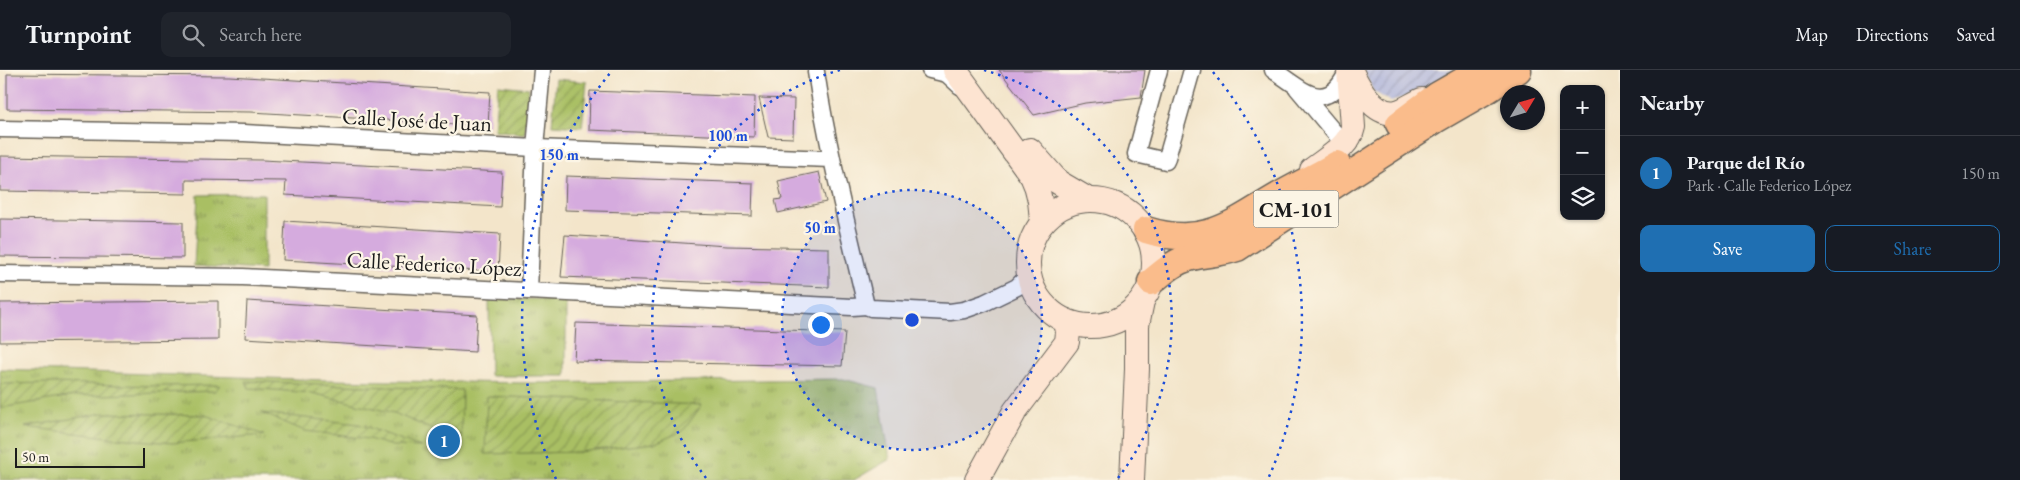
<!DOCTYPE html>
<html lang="en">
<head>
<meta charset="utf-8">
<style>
	:root { --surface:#171b24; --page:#20242c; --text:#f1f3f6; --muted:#9ea1a6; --line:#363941; --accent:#1f6fb2 }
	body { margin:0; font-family:"EB Garamond",serif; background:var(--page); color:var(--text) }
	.controls { position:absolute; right:15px; top:15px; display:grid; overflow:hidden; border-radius:10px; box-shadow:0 1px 4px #0004 }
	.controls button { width:45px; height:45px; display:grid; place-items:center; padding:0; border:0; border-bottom:1px solid var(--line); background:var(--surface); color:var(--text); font:25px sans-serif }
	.compass { position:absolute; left:1500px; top:15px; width:45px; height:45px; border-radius:50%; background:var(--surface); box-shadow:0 1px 4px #0004; rotate:52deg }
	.scale { position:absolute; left:15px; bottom:12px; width:130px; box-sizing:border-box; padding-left:5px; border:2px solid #1c1c1c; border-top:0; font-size:14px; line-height:18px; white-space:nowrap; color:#1c1c1c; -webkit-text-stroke:4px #fcf5e5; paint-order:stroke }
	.you { position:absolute; left:820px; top:254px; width:18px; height:18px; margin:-12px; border:4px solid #fff; border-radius:50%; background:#1a73e8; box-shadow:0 0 0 8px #1a73e833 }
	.badge { display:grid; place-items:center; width:32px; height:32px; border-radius:50%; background:var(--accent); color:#fff; font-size:16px; font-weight:700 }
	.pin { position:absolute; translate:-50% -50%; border:2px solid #fff; box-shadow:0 1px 5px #0006 }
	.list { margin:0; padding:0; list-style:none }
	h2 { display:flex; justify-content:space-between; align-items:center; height:65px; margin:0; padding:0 20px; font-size:21px }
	h2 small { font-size:16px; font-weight:400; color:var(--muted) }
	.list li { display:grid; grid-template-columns:32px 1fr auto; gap:15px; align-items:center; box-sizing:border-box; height:75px; padding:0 20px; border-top:1px solid var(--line) }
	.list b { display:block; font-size:19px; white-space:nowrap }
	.list p { margin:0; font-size:16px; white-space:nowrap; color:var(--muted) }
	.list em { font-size:16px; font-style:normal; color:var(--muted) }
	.actions { display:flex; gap:10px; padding:15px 20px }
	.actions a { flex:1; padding:11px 0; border:1px solid var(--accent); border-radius:10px; text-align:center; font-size:18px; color:var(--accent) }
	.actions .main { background:var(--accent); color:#fff }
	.icon { flex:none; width:28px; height:28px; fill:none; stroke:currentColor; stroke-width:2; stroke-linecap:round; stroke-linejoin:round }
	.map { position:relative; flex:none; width:1620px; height:410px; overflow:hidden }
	header { display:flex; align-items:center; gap:30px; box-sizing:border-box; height:70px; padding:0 25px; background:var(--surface); border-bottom:1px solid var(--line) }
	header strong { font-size:24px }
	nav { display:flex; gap:28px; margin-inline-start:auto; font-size:18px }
	.search { width:350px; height:45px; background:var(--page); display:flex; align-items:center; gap:12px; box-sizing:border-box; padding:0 18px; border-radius:10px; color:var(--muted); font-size:19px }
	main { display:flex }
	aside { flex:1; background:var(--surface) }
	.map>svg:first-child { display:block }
	.industrial { fill:url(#industrial-furrows) }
	.park { fill:url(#park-tufts); stroke:#626e40 }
	.garden { fill:url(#garden-furrows); stroke:#626e40 }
	.building { fill:#d5abde }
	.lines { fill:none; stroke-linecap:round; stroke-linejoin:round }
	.street-casing { stroke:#676259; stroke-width:19 }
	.secondary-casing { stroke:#676259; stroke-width:26 }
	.primary-casing { stroke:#676259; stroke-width:29 }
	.street { stroke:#fff; stroke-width:16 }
	.secondary { stroke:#fde4d1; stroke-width:24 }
	.primary { stroke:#fabc8b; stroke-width:26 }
	.ring { fill:none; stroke:#1d4ed8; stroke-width:2.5; stroke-dasharray:2.5 5 }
	.labels { text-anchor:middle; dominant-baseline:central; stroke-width:4.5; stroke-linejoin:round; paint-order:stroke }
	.shield { fill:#fcf5e5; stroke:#5f5d58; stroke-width:1 }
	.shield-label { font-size:21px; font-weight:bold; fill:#1c1c1c }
	.street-label { font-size:22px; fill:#1c1c1c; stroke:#fcf5e5 }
	.centre { fill:#1d4ed8; stroke:#fcf5e5; stroke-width:2.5 }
	.ring-label { font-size:15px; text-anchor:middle; font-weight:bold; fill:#1d4ed8; stroke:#fcf5e5; stroke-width:4.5; stroke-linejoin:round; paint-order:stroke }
</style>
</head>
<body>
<header>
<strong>Turnpoint</strong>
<div class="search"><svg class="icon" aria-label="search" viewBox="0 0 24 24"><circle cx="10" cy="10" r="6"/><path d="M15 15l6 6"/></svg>Search here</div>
<nav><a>Map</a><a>Directions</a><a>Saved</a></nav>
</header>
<main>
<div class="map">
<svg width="1620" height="410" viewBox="0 0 1620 410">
	<defs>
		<pattern id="industrial-furrows" width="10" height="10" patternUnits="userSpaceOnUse" patternTransform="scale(1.25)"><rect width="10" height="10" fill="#bfc2dd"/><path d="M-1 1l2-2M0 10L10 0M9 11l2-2" fill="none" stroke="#a4a6bd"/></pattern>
		<pattern id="park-tufts" width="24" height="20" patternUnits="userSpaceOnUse" patternTransform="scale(1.25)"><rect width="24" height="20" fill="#a9bf64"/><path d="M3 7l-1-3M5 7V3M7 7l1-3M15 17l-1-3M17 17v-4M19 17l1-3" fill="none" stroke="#899a52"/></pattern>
		<pattern id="garden-furrows" width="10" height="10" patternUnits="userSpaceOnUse" patternTransform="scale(1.25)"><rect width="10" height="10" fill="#a9bf64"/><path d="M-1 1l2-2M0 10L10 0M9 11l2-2" fill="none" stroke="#899a52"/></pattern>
	</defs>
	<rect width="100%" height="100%" fill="#fcf5e5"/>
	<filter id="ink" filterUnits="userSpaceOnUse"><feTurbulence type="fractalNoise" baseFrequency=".02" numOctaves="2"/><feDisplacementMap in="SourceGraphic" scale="10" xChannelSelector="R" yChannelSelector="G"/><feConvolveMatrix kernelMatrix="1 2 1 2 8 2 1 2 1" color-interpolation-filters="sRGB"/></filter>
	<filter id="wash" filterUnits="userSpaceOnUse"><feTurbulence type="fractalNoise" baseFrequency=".0096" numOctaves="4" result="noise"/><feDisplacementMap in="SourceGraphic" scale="20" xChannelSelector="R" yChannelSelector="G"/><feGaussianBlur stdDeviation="1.12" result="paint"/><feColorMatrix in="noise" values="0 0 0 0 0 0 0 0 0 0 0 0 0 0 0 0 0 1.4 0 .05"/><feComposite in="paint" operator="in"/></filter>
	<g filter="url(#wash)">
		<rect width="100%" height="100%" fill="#f3e5ca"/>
		<polygon class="industrial" points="1364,0 1456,0 1421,21 1391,32 1373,21"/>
		<g class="park">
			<polygon points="264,124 264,200 194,196 198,125"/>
			<polygon points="489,229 566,229 566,306 490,306"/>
			<polygon points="0,299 325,310 529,313 843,309 878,318 890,389 854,410 0,410"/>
		</g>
		<g class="garden">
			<polygon points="556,9 587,12 582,57 552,55"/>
			<polygon points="498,15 529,18 525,64 494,60"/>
			<polygon points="246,311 462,320 461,372 394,343 312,323 249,318"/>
			<polygon points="52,313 156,316 220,315 215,321 73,326 0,338 0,314"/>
			<polygon points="487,326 702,335 683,361 655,373 579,382 485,384"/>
			<polygon points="103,343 205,345 264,365 172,373 116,368 25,357"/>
			<polygon points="262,343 359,354 421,377 392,376 369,369 305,361"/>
		</g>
		<g id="blocks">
			<g class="building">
				<polygon points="999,0 1145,0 1141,27 1085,33 1034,45"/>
				<polygon points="7,4 229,6 490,22 488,56 251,42 7,39"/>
				<polygon points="590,21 755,27 754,67 589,60"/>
				<polygon points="759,28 794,29 793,68 768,67"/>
				<polygon points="0,86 262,90 502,102 500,137 285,125 286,111 186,110 186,124 0,121"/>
				<polygon points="819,102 826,132 778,143 775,130 782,129 778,111"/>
				<polygon points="566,106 753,113 752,146 565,140"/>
				<polygon points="0,149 183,152 183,188 0,186"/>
				<polygon points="285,151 500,164 498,202 283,190"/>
				<polygon points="565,165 727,176 829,178 829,217 561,207"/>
				<polygon points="218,231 218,270 0,272 0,233"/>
				<polygon points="247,231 477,245 475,282 245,268"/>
				<polygon points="576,253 845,262 842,296 574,291"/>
			</g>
		</g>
	</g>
	<g filter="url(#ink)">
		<use href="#blocks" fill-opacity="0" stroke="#676259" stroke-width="1"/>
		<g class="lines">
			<defs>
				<g id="street">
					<polyline points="930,0 947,4 960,16"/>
					<polyline points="1159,0 1136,84 1166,91 1192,0"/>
					<path d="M1273,0C1302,19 1327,47 1348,0"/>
					<path d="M816,2C828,81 848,158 866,236"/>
					<polyline points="1297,18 1344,74"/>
					<polyline points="0,59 244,63 535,78 831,89"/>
					<polyline points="0,204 243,207 852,237 866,236"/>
					<polyline points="529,221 535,78 542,0"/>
					<polyline points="866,236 871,238 950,242 964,240 984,233 1017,217 1026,208 1029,201"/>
				</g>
				<g id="secondary">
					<path d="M955,0L1032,106C1040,122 1041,136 1042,153"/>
					<path d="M1351,1C1358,17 1375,47 1397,42C1405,40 1414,33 1422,30"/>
					<polyline points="1030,80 1058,112 1087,129"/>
					<path d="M1312,100C1327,88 1349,77 1353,57L1349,0"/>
					<circle cx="1091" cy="193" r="63"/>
					<polyline points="977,410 1015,341 1067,272 1068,262 1066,251"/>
					<polyline points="1132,410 1137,299 1137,255 1142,231"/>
				</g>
				<g id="primary">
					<polyline points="1399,54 1438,25 1482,0"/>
					<path d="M1146,160C1210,180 1237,148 1289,120C1305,111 1321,104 1337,94"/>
					<path d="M1151,212C1160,205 1169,196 1180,191C1197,183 1218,185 1237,178L1435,50L1487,20L1518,0"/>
				</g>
			</defs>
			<use href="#street" class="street-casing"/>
			<use href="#secondary" class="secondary-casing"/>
			<use href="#primary" class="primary-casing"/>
			<use href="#street" class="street"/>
			<use href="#secondary" class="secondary"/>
			<use href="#primary" class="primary"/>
		</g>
	</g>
	<circle cx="912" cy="250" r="130" fill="#1d4ed8" fill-opacity=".12"/>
	<g class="ring">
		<circle cx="912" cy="250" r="130"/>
		<path d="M706 408A260 260 0 0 1 840 0M984 0A260 260 0 0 1 1118 408"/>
		<path d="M556 409A390 390 0 0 1 611 2M1213 2A390 390 0 0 1 1268 409"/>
	</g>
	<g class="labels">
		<rect class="shield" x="1253.5" y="120.5" width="85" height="37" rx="4"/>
		<g class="shield-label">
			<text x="1296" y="139">CM-101</text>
		</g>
		<g class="street-label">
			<text transform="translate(417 50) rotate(3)">Calle José de Juan</text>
			<text transform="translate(434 194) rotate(3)">Calle Federico López</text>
		</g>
	</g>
	<circle cx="912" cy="250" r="8" class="centre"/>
	<g class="ring-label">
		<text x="728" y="71">100 m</text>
		<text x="559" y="90">150 m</text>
		<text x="820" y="163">50 m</text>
	</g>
</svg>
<div class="controls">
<button>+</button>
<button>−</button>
<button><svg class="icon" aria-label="layers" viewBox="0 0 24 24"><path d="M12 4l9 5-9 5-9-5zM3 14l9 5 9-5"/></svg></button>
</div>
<svg class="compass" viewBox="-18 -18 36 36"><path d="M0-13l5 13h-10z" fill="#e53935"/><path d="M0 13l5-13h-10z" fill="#9ea1a6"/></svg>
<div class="scale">50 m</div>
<div class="you"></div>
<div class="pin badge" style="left:444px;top:371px">1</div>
</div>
<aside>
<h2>Nearby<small></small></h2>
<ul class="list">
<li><span class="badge">1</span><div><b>Parque del Río</b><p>Park · Calle Federico López</p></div><em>150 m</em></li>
</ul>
<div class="actions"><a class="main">Save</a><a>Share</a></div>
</aside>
</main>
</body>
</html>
